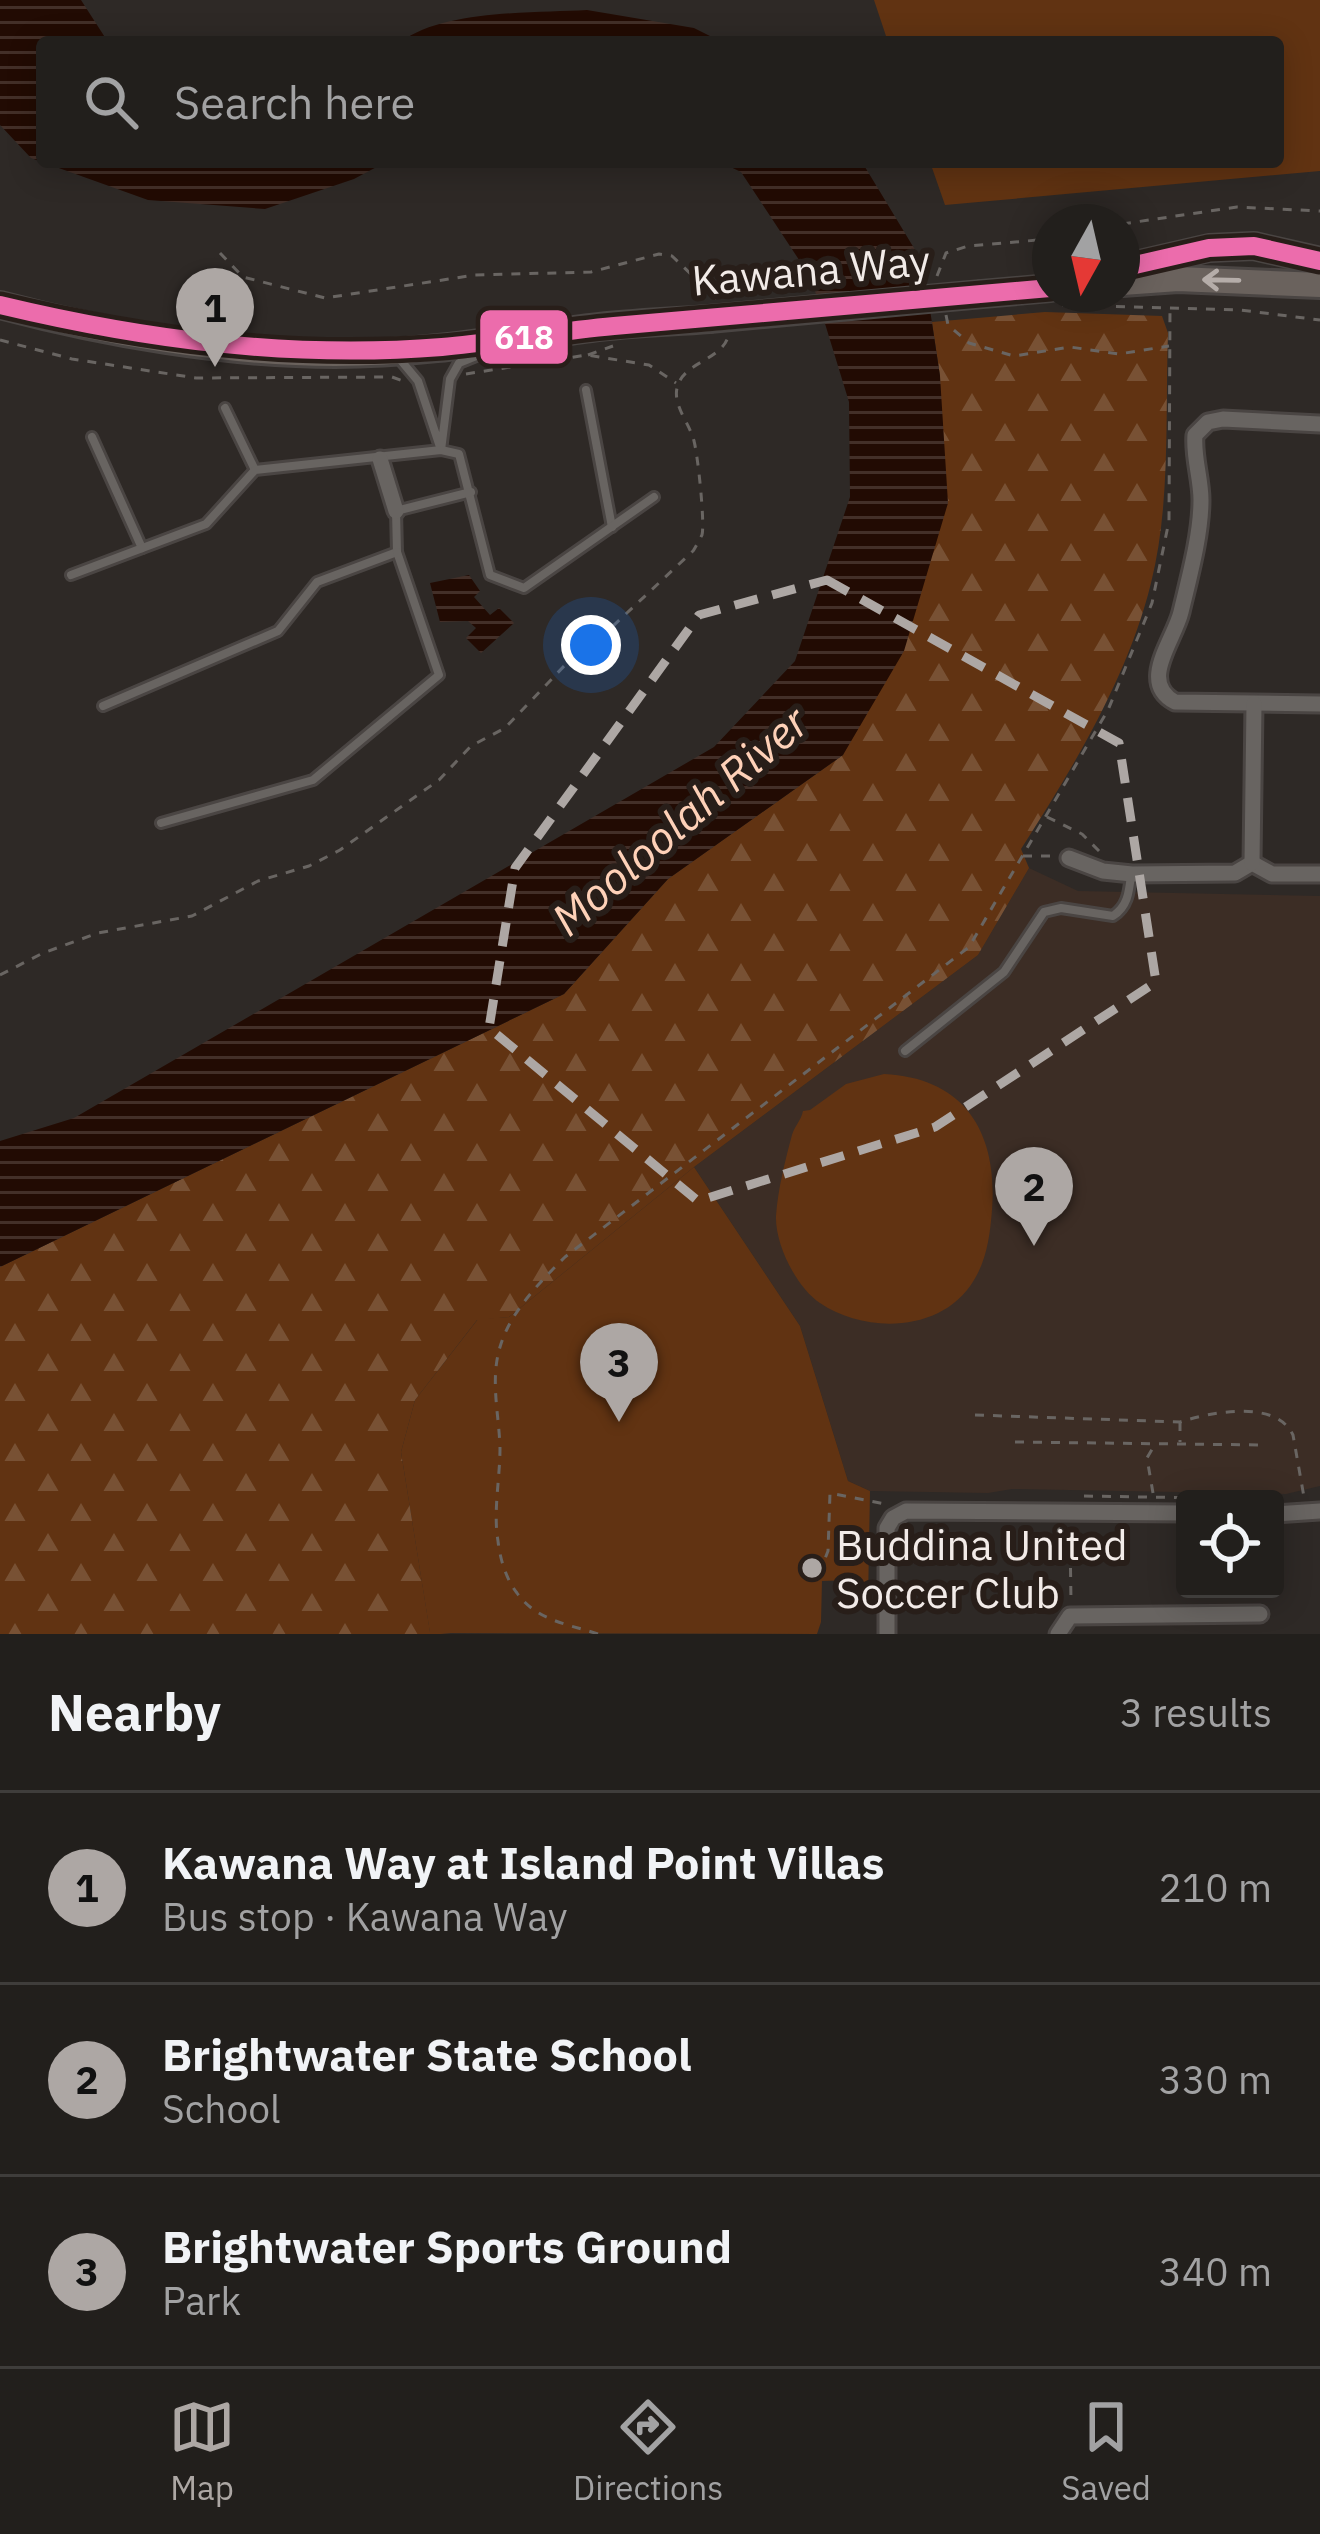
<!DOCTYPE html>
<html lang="en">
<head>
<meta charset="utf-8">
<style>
	:root { --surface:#221f1c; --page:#2a2725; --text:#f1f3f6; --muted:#a2a2a3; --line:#3f3d3b; --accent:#ada7a4 }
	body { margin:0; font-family:"IBM Plex Sans",sans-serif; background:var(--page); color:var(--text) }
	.controls { position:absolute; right:36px; bottom:36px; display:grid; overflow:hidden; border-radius:12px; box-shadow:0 6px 30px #0003 }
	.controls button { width:108px; height:108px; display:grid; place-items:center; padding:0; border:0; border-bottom:3px solid var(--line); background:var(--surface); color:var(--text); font:60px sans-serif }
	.compass { position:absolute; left:1032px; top:204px; width:108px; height:108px; border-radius:50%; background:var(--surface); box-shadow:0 6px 30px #0003; rotate:188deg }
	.you { position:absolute; left:591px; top:645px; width:42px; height:42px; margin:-30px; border:9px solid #fff; border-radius:50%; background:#1a73e8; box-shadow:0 0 0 18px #1a73e833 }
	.badge { display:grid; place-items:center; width:78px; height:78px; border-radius:50%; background:var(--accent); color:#111; font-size:39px; font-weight:700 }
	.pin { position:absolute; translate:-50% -99px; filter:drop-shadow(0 3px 6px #0008) }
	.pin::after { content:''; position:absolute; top:63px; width:42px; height:36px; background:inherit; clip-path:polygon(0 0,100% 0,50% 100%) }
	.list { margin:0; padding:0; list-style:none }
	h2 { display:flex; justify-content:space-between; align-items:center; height:156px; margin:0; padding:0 48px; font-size:51px }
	h2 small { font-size:39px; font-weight:400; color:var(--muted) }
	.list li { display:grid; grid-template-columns:78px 1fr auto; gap:36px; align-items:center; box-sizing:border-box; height:192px; padding:0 48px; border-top:3px solid var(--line) }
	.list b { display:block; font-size:45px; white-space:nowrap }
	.list p { margin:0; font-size:39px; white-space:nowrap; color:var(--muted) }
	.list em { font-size:39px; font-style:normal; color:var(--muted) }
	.icon { flex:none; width:66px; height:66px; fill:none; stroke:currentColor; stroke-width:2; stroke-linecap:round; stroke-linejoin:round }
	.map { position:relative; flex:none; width:1320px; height:1634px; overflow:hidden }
	.search { position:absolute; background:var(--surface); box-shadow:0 6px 30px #0003; left:36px; right:36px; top:36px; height:132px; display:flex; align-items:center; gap:30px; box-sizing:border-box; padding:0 42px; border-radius:12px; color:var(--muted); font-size:45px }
	.sheet { height:732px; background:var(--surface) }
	nav { display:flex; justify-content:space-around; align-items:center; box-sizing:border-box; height:168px; border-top:3px solid var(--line); background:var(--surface); font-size:33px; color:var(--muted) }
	nav a { display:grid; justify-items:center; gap:6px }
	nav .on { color:var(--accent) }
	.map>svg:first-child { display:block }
	.built { fill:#3c2d25 }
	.green { fill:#613312 }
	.forest { fill:url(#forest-firs) }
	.water { fill:url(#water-rules) }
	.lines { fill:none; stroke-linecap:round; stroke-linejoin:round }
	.service-casing { stroke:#4a4543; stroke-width:14 }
	.minor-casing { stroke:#4a4543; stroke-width:21 }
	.primary-casing { stroke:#4a4543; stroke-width:30 }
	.path { stroke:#696562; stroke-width:3; stroke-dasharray:9 9; stroke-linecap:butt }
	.service { stroke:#686461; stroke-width:8 }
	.minor { stroke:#686461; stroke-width:15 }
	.primary { stroke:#6a625d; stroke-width:24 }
	.primary-bridge-casing { stroke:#4a4543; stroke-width:30; stroke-linecap:butt }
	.primary-bridge { stroke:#6a625d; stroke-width:24 }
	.bus-1-casing { stroke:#281e19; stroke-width:27 }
	.bus-1 { stroke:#ec6cac; stroke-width:18 }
	.oneway { stroke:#b5ada9 }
	.marked { fill:none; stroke:#ada7a4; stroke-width:9; stroke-dasharray:24 15; stroke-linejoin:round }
	.poi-dot { fill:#ada7a4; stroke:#281e19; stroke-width:4.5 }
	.labels { text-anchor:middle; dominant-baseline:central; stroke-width:12; stroke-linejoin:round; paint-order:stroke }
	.street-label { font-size:42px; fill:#f2ebe8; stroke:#281e19 }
	.poi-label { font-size:42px; fill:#f2ebe8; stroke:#281e19; text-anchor:start }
	.water-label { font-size:45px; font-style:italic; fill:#fed1b8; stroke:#281e19 }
	.line-badge { stroke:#281e19; stroke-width:4.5 }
	.badge-label { font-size:33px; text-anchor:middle; font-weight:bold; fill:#fff }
</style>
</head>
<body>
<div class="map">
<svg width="1320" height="1634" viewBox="0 0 1320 1634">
	<defs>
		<pattern id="forest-firs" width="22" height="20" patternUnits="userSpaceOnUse" patternTransform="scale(3)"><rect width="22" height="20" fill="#613312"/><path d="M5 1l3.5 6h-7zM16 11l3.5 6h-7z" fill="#785134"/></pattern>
		<pattern id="water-rules" width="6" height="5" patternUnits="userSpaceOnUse" patternTransform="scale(3)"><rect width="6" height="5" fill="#220b03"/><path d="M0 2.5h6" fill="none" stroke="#432f28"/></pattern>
	</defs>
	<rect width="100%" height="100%" fill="#2e2926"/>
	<polygon class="built" points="1029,868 1078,891 1320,896 1320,1486 1286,1494 1012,1489 988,1493 870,1491 848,1481 800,1326 694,1167 978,955"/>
	<g class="green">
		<polygon points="874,0 1320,0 1320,171 945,205 930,162 1278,162 1278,42 888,42"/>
		<path d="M884,1074C966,1078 998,1134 992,1210C990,1235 987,1259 974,1280C943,1333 865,1334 820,1303C796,1287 775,1244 776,1216C778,1189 785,1161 792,1135C795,1125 801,1121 803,1111L810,1110L846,1084Z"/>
		<polygon points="694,1167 800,1326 848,1481 870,1491 868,1603 850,1603 850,1580 822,1581 821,1622 817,1634 430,1633 401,1452 415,1400 478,1319 509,1317"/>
	</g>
	<path class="forest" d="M1045,312L1162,316L1168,333C1165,415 1171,503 1151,583C1128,677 1073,768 1021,849L1029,868L978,955L694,1167L509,1317L477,1320L415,1400L401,1452L430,1632L451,1634H0V1267L564,994L668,879L843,755L940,376L932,322Z"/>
	<g class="water">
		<polygon points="0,0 81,0 108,42 42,42 42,162 31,158 0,125"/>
		<path d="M587,10L694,28L722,42H401C442,10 534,13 587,10Z"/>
		<polygon points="42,162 386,162 354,179 265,209 148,200"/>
		<polygon points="720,162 862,162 923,263 940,376 948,503 904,651 843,755 668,879 564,994 0,1267 0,1141 74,1118 714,747 795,661 850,497 849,402 811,278 741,172"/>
		<polygon points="469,575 480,591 474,597 490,615 499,608 514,623 481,653 466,638 476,628 468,621 440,622 430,583"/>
	</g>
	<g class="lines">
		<defs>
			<g id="service">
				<polyline points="398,357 418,381 441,450 450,379 459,363 486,352"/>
				<polyline points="586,390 612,527"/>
				<polyline points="225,408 255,470"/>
				<polyline points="92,437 142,548"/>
				<polyline points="71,575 206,524 255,470 441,450 459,454 490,575 524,588 654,497"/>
				<polyline points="103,706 278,631 317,582 397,552 396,511 471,492"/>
				<polyline points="161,823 313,780 439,675 397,552"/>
				<path d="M905,1051L1004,972L1044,912L1061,908L1113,916C1128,906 1129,892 1131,875"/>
			</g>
			<g id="minor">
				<path d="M1320,424L1223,419L1208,422L1195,435C1193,457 1201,478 1201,500C1201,535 1189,578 1181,612C1174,641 1138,682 1175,702L1320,704"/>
				<polyline points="380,459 396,511"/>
				<polyline points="1069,858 1103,871 1132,874 1235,873 1252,863 1272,874 1320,874"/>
				<polyline points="1252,863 1254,704"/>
				<polyline points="1275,1514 1320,1511"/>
				<polyline points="887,1634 887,1528 893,1518 906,1511 1185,1513"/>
				<polyline points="1058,1634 1070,1616 1260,1614"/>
			</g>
			<g id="primary">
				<polyline points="1122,268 1209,248 1254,246 1320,261"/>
				<polyline points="1122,283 1178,279 1320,285"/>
				<polyline points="982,294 1050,288"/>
				<path d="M0,305C105,333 226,354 335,354C421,354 506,339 591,328C630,323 670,322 709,319"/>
			</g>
		</defs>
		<use href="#service" class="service-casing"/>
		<use href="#minor" class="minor-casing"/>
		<use href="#primary" class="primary-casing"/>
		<g class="path">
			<polyline points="1122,224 1237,207 1320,211"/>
			<polyline points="220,253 243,277 325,298 475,275 591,272 659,254 672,256 717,299"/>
			<polyline points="937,276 946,253 968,246 1050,239"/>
			<polyline points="1062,305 1240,310 1320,320"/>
			<polyline points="946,315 948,325 969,343 1014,356 1070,347 1119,354 1169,346"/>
			<polyline points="0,340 72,359 196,378 392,377 403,381"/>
			<polyline points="588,355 613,346"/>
			<polyline points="466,374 587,355 649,365 676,383"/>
			<polyline points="1047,817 1082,834 1103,855"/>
			<polyline points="1023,856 1055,856"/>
			<path d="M0,975L43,953L98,933L192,916L258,881L309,866L340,850L439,780L471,746L505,728L567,663L597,641L693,551C694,550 701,537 702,535C705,523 698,456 694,441C690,424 673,406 677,388C683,362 720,361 728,337"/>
			<path d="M975,1415L1180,1422C1211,1412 1276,1399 1293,1435L1304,1497"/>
			<polyline points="1180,1422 1180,1442"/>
			<polyline points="1015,1442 1264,1445"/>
			<polyline points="1153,1493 1147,1458 1154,1446"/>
			<polyline points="1084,1496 1261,1499"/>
			<polyline points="1059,1525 1058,1535 1070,1536 1071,1601"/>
			<polyline points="819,1574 828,1551 830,1493 885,1504"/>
			<path d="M598,1634C568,1624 537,1621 517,1593C506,1579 500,1559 498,1541C493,1511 500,1479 500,1448C499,1414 490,1380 500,1347C510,1312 540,1282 565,1257L969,947L1108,710L1152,603L1169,521L1170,308"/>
		</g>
		<use href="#service" class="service"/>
		<use href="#minor" class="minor"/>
		<use href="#primary" class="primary"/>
		<defs>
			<polyline id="primary-bridge" points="709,319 982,294"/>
		</defs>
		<use href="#primary-bridge" class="primary-bridge-casing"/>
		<use href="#primary-bridge" class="primary-bridge"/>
		<defs>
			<g id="bus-1">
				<polyline points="1122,268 1209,248 1254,246 1320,261"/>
				<path d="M0,305C146,340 292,359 442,347C500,342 557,331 614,326C759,313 905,301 1050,288"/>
			</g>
		</defs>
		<use href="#bus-1" class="bus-1-casing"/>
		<use href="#bus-1" class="bus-1"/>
	</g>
	<defs><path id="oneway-shaft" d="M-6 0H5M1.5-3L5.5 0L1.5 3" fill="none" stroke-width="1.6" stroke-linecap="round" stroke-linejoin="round" transform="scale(3)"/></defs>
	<use class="oneway" href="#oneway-shaft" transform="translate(1221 280) rotate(-179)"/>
	<path class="marked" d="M827,580L1119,743L1156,982L935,1127L698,1201L489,1028L515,868L699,615Z"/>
	<circle class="poi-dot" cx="812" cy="1568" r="12"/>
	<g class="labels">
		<g class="street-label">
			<text transform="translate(811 270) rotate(-5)">Kawana Way</text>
		</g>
		<g class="poi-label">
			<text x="836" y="1544">Buddina United<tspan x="836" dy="48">Soccer Club</tspan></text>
		</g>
		<g class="water-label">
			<text transform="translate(679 820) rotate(-41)">Mooloolah River</text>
		</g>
	</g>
	<rect class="line-badge" x="478" y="308" width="92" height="58" rx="12" fill="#ec6cac"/>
	<g class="badge-label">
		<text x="524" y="349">618</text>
	</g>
</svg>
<div class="controls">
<button><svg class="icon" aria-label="locate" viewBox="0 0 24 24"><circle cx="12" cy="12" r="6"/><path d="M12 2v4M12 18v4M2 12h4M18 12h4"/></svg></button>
</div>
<svg class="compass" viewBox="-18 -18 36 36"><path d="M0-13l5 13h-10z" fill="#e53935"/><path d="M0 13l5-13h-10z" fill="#a2a2a3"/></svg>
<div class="you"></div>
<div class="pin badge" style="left:215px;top:367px">1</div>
<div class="pin badge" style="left:1034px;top:1246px">2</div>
<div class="pin badge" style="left:619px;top:1422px">3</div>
<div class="search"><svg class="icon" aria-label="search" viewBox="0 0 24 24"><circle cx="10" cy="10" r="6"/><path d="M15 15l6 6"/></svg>Search here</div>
</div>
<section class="sheet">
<h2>Nearby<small>3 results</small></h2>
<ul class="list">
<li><span class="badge">1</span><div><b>Kawana Way at Island Point Villas</b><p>Bus stop · Kawana Way</p></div><em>210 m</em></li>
<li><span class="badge">2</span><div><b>Brightwater State School</b><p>School</p></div><em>330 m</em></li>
<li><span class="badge">3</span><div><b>Brightwater Sports Ground</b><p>Park</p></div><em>340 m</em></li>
</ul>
</section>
<nav>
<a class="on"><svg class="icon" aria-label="map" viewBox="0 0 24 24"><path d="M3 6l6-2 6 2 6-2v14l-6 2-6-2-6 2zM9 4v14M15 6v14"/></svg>Map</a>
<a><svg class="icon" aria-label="directions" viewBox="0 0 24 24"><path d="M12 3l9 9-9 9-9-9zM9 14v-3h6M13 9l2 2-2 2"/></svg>Directions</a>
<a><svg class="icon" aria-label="saved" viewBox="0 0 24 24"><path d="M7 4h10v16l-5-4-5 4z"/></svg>Saved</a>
</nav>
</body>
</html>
